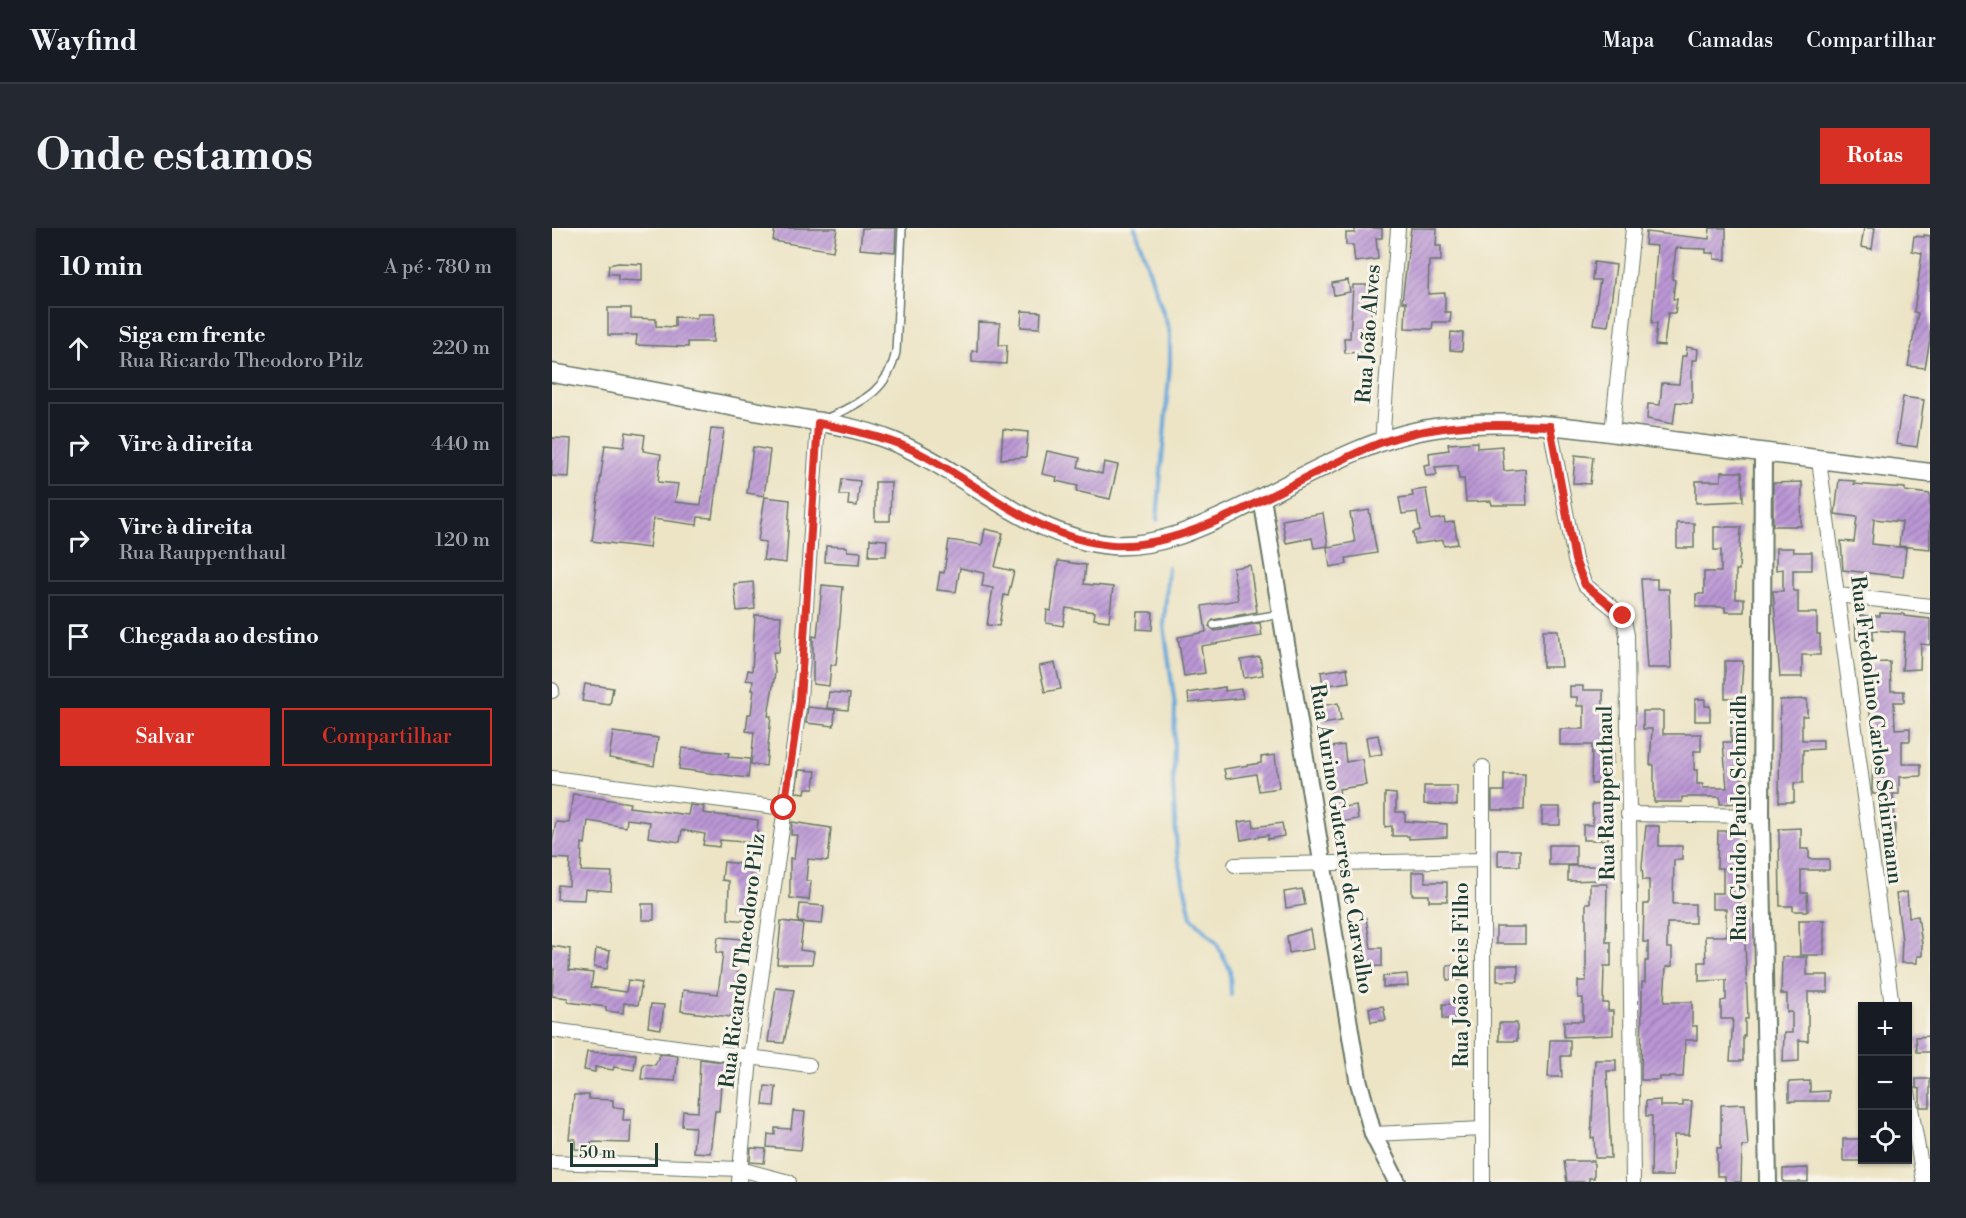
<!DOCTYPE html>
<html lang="pt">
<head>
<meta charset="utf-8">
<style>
	:root { --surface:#171b24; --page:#242831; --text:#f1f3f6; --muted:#9ea1a6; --line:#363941; --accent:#d93025 }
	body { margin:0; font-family:"Libre Bodoni",serif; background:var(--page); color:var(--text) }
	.controls { position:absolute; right:18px; bottom:18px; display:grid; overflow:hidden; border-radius:0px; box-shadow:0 2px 4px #0004 }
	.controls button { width:54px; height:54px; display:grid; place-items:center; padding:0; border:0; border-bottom:2px solid var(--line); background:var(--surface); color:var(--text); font:30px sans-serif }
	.scale { position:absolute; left:18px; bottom:15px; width:88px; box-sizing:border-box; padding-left:6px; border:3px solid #1f3d34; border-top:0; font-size:16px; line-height:21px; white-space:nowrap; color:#1f3d34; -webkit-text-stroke:4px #f7f3e8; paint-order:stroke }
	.stop { position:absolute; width:18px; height:18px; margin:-14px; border:4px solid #d93025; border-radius:50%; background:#fff }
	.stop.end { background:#d93025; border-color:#fff; box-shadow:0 2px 6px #0008 }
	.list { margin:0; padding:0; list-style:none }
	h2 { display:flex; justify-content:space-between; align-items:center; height:78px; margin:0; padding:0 24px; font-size:26px }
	h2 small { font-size:20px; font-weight:400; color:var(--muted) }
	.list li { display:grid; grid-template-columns:39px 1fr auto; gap:18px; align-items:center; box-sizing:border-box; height:84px; margin:0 12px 12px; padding:0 12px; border:2px solid var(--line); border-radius:0px }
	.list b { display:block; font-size:22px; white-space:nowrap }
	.list p { margin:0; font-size:20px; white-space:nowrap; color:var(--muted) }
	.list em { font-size:20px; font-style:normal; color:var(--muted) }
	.actions { display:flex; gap:12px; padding:18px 24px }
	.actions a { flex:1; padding:14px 0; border:2px solid var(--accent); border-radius:0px; text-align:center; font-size:21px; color:var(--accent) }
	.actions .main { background:var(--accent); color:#fff }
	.icon { flex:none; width:33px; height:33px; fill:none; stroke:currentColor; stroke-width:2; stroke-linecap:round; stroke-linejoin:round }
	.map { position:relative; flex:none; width:1378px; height:954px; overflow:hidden; border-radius:0px }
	header { display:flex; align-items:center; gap:36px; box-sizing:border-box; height:84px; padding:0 30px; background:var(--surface); border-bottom:2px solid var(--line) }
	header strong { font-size:28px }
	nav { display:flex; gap:33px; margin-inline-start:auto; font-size:21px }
	.intro { display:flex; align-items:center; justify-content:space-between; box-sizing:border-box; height:144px; padding:0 36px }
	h1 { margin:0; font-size:42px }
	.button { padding:15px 27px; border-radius:0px; background:var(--accent); color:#fff; font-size:21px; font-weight:700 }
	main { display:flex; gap:36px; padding:0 36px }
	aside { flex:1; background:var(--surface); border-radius:0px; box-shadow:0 2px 4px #0004 }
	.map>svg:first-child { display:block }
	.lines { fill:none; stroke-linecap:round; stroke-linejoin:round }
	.stream { stroke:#66a6d9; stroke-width:4 }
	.building { fill:url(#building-hatch) }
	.service-casing { stroke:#677767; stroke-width:10 }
	.minor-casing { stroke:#677767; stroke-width:16 }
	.tertiary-casing { stroke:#677767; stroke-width:20 }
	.secondary-casing { stroke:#677767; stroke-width:21 }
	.service { stroke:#fff; stroke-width:7 }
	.minor { stroke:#fff; stroke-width:14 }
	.tertiary { stroke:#fff; stroke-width:16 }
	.secondary { stroke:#fff; stroke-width:18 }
	.route { stroke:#d93025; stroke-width:8 }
	.labels { text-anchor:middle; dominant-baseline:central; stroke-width:6; stroke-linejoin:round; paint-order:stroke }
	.street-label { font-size:21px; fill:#1f3d34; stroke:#f7f3e8 }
</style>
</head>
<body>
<header>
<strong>Wayfind</strong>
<nav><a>Mapa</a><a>Camadas</a><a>Compartilhar</a></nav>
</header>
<div class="intro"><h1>Onde estamos</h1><a class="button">Rotas</a></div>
<main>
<aside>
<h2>10 min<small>A pé · 780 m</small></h2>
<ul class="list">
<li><svg class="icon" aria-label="ahead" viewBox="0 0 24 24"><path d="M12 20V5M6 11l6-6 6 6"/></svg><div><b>Siga em frente</b><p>Rua Ricardo Theodoro Pilz</p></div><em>220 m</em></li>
<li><svg class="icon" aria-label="right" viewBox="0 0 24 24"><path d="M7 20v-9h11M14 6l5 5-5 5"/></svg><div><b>Vire à direita</b></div><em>440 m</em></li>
<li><svg class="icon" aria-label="right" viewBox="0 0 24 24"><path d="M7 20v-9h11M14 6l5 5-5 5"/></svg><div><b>Vire à direita</b><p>Rua Rauppenthaul</p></div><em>120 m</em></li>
<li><svg class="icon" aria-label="arrive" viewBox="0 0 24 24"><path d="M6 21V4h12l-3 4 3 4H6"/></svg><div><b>Chegada ao destino</b></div></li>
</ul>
<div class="actions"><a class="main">Salvar</a><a>Compartilhar</a></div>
</aside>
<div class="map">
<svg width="1378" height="954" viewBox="0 0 1378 954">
	<defs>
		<pattern id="building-hatch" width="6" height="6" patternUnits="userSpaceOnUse" patternTransform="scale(1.5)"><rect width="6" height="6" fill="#bb97d5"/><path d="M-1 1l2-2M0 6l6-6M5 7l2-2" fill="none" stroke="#977cae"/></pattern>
	</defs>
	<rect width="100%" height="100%" fill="#f7f3e8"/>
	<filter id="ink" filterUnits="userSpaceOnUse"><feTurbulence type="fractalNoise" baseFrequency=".0167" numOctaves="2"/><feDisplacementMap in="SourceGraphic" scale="12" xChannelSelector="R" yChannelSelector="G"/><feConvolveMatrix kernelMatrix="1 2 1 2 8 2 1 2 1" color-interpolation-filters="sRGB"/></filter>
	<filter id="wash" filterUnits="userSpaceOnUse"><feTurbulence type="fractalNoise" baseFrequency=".008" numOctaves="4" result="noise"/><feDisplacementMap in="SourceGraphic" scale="24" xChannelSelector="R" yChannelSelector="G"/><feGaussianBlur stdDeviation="1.35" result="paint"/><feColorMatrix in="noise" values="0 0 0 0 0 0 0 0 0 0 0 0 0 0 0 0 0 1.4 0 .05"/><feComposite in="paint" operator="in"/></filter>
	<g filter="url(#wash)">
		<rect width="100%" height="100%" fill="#ece4c5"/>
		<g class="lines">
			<g class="stream">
				<polyline points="583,0 618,105 618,136 605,292"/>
				<polyline points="616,339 612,398 623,478 621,557 625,624 639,689 664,714 678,742 679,767"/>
			</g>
		</g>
		<g id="blocks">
			<g class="building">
				<polygon points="223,0 285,0 281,23 221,13"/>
				<polygon points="310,0 344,0 343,24 308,21"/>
				<polygon points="803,0 830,0 830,10 824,10 826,31 803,34 801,17 794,17 794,5 803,5"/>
				<polygon points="859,0 885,0 884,18 889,18 889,33 877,33 876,66 893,65 893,84 899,84 898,94 881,94 880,101 853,100 854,74 850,74"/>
				<polygon points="1158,0 1174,0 1174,32 1162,31 1162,25 1154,25 1154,21 1124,20 1120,51 1123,52 1121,71 1125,71 1123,85 1116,85 1112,118 1103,117 1105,95 1100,95 1105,18 1093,17 1094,4 1157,11"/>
				<polygon points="1312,0 1323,0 1320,21 1309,19"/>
				<polygon points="1372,7 1378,8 1378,112 1373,140 1356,138 1366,85 1362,84 1370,25 1360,23 1362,8 1372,9"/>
				<polygon points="1042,34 1064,37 1056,98 1041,96 1048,52 1040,52"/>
				<polygon points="66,35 90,36 90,53 66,52 66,46 56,46 57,37"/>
				<polygon points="796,52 798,64 782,67 780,55"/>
				<polygon points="801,57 821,57 818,104 814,104 815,124 793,125 792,110 798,110"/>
				<polygon points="56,80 79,80 79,90 104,91 104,98 123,99 123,89 145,90 146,86 162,86 161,114 136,114 136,119 84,117 85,107 56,107"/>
				<polygon points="470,83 489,84 488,100 469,99"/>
				<polygon points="426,94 448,95 447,117 455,117 454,136 420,134 420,123 425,123"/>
				<polygon points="899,104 911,105 910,123 898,122"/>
				<polygon points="1135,119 1146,121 1145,132 1140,132 1140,175 1124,174 1121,196 1095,191 1096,176 1108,177 1110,155 1127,156 1130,128 1134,128"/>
				<polygon points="1351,169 1372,172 1365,219 1344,216"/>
				<polygon points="159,201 172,202 160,290 146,289 145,297 101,291 97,320 40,313 53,217 72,219 74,204 93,207 91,223 109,226 106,254 126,256 123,274 149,277"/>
				<polygon points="451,201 476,204 474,229 449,231"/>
				<polygon points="0,210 19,211 17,249 0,248"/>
				<polygon points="925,214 925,220 950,218 952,243 973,241 975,277 940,277 939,273 914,274 912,251 907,251 906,237 883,239 885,247 874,248 872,237 878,236 877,225 897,222 896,216"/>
				<polygon points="201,219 218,222 212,268 195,265"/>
				<polygon points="495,223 528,230 526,239 550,246 552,234 566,237 558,271 524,263 526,258 504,253 505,249 490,246"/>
				<polygon points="1023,227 1041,229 1038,256 1021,255"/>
				<polygon points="1169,244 1190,244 1191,273 1144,275 1144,253 1169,253"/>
				<polygon points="290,251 308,253 305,278 296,277 297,267 288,267"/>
				<polygon points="1287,252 1303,253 1302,256 1353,260 1353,263 1378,266 1378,321 1347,318 1350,294 1322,291 1320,316 1354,320 1351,349 1291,342 1289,313 1302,314 1305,289 1283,286"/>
				<polygon points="323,254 339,254 338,293 323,293"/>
				<polygon points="1250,254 1249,298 1221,298 1221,255"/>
				<polygon points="874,261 879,292 892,290 893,295 902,294 906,316 892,318 891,312 863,316 861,304 868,302 865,284 850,286 847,270 861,268 860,263"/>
				<polygon points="213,269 238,272 234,335 211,332 214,314 206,313"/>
				<polygon points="817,282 825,325 794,330 795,336 778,339 775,319 803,314 798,285"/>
				<polygon points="771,285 776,318 762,320 760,310 734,315 730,292"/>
				<rect x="1125" y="295" width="17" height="25"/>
				<polygon points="1162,299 1189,299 1187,342 1184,342 1184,371 1192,371 1192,384 1173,384 1173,379 1144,379 1144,366 1152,366 1152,344 1169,344 1169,322 1162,322"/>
				<polygon points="433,301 451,305 443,339 462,343 456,368 452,367 447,398 435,397 441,360 430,358 432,345 408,340 404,364 385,362 388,344 392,345 397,312 430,317"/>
				<polygon points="318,311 335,312 334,328 317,328"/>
				<polygon points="274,318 295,319 295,323 309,324 308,336 273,334"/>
				<polygon points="1224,320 1241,320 1242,324 1260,324 1260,342 1241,342 1241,363 1246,363 1246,385 1265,385 1265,406 1268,406 1268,427 1250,427 1250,449 1228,449 1221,363 1231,363 1231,341 1224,342"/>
				<polygon points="506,333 534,337 532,356 561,359 557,393 542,391 543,384 514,380 511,398 494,395 495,382 499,383"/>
				<polygon points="698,337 705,384 661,392 657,398 663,403 708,395 710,408 649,418 653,445 632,448 626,409 654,404 650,378 686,372 681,340"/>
				<polygon points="1089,351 1105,351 1105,361 1117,361 1119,440 1095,440"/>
				<polygon points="201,354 203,381 185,383 182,356"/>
				<polygon points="270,357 291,359 284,437 279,437 277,458 261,456 261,408 265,409"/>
				<polygon points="586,384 601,384 600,402 585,401"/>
				<polygon points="1328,385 1352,386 1352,388 1378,391 1378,417 1369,416 1368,441 1350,442 1353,404 1321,402 1321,412 1304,412 1303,388 1328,388"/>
				<polygon points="203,387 229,388 227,424 221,424 223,445 216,488 219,488 214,538 199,536 202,504 194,503 196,486 199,486 202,462 200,462 201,453 194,452 196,442 200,443"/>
				<polygon points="991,402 1006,402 1010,439 991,439"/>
				<polygon points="708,429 711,447 692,450 689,432"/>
				<polygon points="1173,433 1191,433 1189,470 1173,470"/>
				<polygon points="1338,434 1339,463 1352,463 1352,474 1342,474 1343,501 1358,500 1358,513 1350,513 1350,536 1369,536 1369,548 1347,549 1347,566 1341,566 1343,599 1341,627 1332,628 1327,602 1330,601 1328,566 1321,566 1320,563 1321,519 1315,453 1310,453 1309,435"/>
				<polygon points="503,435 509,461 493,464 487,438"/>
				<polygon points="795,440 797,454 771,458 769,444"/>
				<polygon points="33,456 61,460 58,477 30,473"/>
				<polygon points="1018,458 1031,458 1031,462 1051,462 1051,484 1054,484 1054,497 1060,497 1061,535 1058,535 1058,555 1039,556 1040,517 1008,517 1008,501 1032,501 1032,478 1025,478 1025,469 1018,469"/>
				<polygon points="673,459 673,463 689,461 691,470 637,475 636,465"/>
				<polygon points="277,464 298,466 296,482 275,480"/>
				<polygon points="1143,471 1153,471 1153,478 1158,478 1158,493 1143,493"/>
				<polygon points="1255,471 1255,488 1250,488 1250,512 1271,512 1271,521 1251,522 1251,555 1242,555 1242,574 1227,574 1228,472"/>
				<polygon points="786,475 789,493 771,496 768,478"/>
				<polygon points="256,479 283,482 282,498 254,495"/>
				<polygon points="1091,483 1111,483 1111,506 1149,506 1149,523 1142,523 1142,542 1145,542 1145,556 1151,556 1151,560 1175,560 1171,514 1185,514 1185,536 1192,536 1192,551 1189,551 1189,575 1168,576 1168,569 1130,569 1130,574 1102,574 1102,537 1098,537 1100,501 1091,501"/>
				<rect x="1179" y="493" width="14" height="20"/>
				<polygon points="61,504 106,510 102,538 57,530"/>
				<polygon points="826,507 830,526 817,528 814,509"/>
				<polygon points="792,517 794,534 810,531 814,557 787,561 790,579 804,577 806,591 783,595 773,520"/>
				<polygon points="130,520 177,525 176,529 198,531 196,550 127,541"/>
				<polygon points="723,527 727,560 707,563 704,546 674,551 672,541 709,535 709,529"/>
				<polygon points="247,542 264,543 262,560 254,560 253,565 244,564"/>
				<polygon points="952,546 973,546 972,582 940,582 940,563 952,563"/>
				<polygon points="872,558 905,558 905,577 872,576"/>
				<polygon points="833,565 844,566 844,584 853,584 853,593 895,596 895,609 857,611 857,608 840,608 840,598 833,599"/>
				<polygon points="21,566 78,575 77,579 136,587 138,577 152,579 151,585 206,592 204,615 168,612 167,619 151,617 153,606 130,602 128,614 96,609 98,594 75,591 74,599 36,593 33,616 30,615 29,643 60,644 59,663 33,661 32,672 5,671 6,657 17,658 18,631 0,630 0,615 4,594 17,595"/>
				<polygon points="1040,576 1057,576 1056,612 1031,612 1031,597 1041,597"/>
				<rect x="990" y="579" width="18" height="18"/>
				<polygon points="701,592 702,599 730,595 732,608 716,611 716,607 689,612 686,594"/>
				<polygon points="240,594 279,600 276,633 256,631 254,653 259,653 257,672 238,670 238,630 242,631 245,607 239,607"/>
				<polygon points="1094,598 1107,598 1107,618 1130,618 1130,632 1122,632 1121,676 1143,676 1143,695 1115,695 1115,720 1120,720 1120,738 1114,739 1112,774 1140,774 1140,798 1145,798 1145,812 1133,812 1131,849 1107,849 1107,852 1089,852 1090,754 1093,754 1093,733 1096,733 1096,714 1091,714 1092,676 1097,676 1097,652 1091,652 1090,638"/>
				<polygon points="1249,600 1249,621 1257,621 1257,631 1277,631 1277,642 1249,642 1249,665 1255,665 1256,683 1241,683 1241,678 1228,678 1227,601"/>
				<polygon points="1166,603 1191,603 1192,661 1188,661 1188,688 1192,688 1196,791 1193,791 1193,808 1191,808 1191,833 1178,833 1181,791 1169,791 1169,773 1174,772 1174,752 1147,753 1147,734 1154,734 1153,708 1174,708 1174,681 1160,681 1160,665 1171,665 1171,640 1165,640"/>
				<rect x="997" y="617" width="27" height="20"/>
				<rect x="946" y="622" width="22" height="16"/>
				<polygon points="172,634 200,637 195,693 176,691 177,653 170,652"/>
				<polygon points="1016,638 1045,638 1045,652 1016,653"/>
				<polygon points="860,644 873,644 873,654 895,654 895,673 877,673 877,667 860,667"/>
				<polygon points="1038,656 1055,656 1054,714 1059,714 1059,738 1052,738 1051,775 1056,775 1056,783 1061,783 1061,807 1012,809 1012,793 1031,793 1031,770 1026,770 1026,753 1034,753 1034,675 1038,675"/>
				<polygon points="750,661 753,677 734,680 732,664"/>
				<polygon points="1355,664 1357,689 1366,688 1370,716 1370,728 1365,728 1365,735 1349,735 1350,712 1344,666"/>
				<rect x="90" y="676" width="12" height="16"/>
				<polygon points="248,676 272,678 270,696 246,694"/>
				<polygon points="814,690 819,720 830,720 830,738 810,739 809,714 805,715 803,701 808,700 808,691"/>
				<polygon points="1247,692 1272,692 1272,727 1248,727"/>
				<polygon points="229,693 251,696 248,722 262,724 260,736 225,736"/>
				<rect x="944" y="699" width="29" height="17"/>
				<polygon points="758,701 761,721 737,725 735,708"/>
				<polygon points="166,709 190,711 184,756 189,757 188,769 181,768 179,789 129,783 131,762 166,766 171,725 164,725"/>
				<polygon points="0,718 18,721 17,742 41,745 39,759 74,764 76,752 90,754 86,777 72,775 71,785 54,783 54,779 16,774 16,770 0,768 2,741 0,741"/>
				<polygon points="44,721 58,723 55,741 42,739"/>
				<polygon points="1230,729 1255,729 1255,747 1276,747 1276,764 1256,764 1256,813 1247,812 1247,833 1231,834 1232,805 1240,805 1240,784 1235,784 1235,766 1229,766"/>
				<rect x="895" y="737" width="14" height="15"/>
				<rect x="945" y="737" width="21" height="16"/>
				<polygon points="855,746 856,758 831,759 831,748"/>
				<polygon points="224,760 242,762 232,815 216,814"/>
				<polygon points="99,776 112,777 109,801 96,799"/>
				<rect x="891" y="776" width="18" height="15"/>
				<polygon points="831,778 834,792 819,794 817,780"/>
				<rect x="947" y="795" width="18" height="18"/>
				<polygon points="1378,808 1378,824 1365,824 1364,809"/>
				<polygon points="998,812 1018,812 1018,828 1009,828 1010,849 996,849"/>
				<polygon points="35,824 84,826 82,842 62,839 61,842 43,839 43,844 32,842"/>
				<polygon points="108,826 126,828 123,853 89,851 91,836 103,837"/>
				<polygon points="148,831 178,835 176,856 169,855 167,883 163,883 158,925 141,924 143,899 130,898 131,883 146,884"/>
				<polygon points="1043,832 1064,832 1064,843 1055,843 1059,930 1043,930 1042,909 1039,910"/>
				<polygon points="1364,851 1378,851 1378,879 1368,879 1368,861 1364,860"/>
				<polygon points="1258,853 1258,864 1277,863 1277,873 1237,873 1237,854"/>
				<polygon points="213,858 224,859 222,878 211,877"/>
				<polygon points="22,867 37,867 37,871 61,872 61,879 72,880 71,892 79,892 78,915 39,914 39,922 23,921 23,911 17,911"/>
				<polygon points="1108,872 1108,878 1131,878 1131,873 1140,873 1137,907 1122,907 1121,948 1099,948 1100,888 1094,888 1094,873"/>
				<polygon points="1193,876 1196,918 1190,918 1189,954 1173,954 1173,948 1165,948 1165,920 1169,920 1169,877"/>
				<polygon points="241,883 253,884 249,922 215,919 216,906 223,907 223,900 239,901"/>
				<rect x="1291" y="911" width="20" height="22"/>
				<polygon points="199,920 214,921 212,935 198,934"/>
				<polygon points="1012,933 1042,933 1042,950 1037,950 1037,954 1015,954"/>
				<polygon points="1256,940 1256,954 1231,954 1231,941"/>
			</g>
		</g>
	</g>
	<g filter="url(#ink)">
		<use href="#blocks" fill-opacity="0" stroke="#677767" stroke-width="1.5"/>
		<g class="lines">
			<defs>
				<g id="service">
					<path d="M274,191C308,174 335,165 344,124L350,0"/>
					<polyline points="662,397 729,386"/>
				</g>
				<g id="minor">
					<polyline points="998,198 1023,332 1033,357 1071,388 1075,407 1081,954"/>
					<polyline points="1060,205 1081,0"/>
					<polyline points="830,215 846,0"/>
					<polyline points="1267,232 1340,778"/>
					<polyline points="1286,367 1378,378"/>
					<polyline points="0,463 0,462"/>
					<polyline points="0,550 232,580"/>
					<polyline points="1076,586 1209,588"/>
					<polyline points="683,637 931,632"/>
					<polyline points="0,802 257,837"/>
					<polyline points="1356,864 1372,954"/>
					<polyline points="821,906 931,901"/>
					<polyline points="0,934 188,941 237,954"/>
					<polyline points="187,954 198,830 248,472 266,195"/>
					<polyline points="931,954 931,539"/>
				</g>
				<g id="tertiary">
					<polyline points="1211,225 1209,588 1216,954"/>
					<polyline points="710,270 806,851 821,906 845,954"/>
				</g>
				<path id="secondary" d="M0,145C71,157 142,171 213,185C254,192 301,197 340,213C415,243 475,310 560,317C604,320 645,301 683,283C746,253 813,210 883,200C961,188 1043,202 1120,213C1206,224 1292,235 1378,245"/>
			</defs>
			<use href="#service" class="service-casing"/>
			<use href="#minor" class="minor-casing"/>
			<use href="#tertiary" class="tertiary-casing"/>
			<use href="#secondary" class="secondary-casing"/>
			<use href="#service" class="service"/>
			<use href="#minor" class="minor"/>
			<use href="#tertiary" class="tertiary"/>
			<use href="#secondary" class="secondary"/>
		</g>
	</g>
	<g class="lines" filter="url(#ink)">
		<path class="route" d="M232,580L248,472L266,195C301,203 337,209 369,226C432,259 485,311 560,317C641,323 751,244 828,215C884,194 940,196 998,198L1023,332L1033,357L1071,388"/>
	</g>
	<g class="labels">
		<g class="street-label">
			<text transform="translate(817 106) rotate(-86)">Rua João Alves</text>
			<text transform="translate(1324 502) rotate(83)">Rua Fredolino Carlos Schirmann</text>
			<text transform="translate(1055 565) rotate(-91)">Rua Rauppenthaul</text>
			<text transform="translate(1188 590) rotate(-90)">Rua Guido Paulo Schmidh</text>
			<text transform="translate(789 611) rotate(81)">Rua Aurino Guterres de Carvalho</text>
			<text transform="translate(191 733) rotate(-83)">Rua Ricardo Theodoro Pilz</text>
			<text transform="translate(910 747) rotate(-90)">Rua João Reis Filho</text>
		</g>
	</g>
</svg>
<div class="controls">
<button>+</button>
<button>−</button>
<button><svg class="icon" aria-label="locate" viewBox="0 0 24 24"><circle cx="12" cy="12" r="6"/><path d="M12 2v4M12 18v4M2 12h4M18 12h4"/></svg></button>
</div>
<div class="scale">50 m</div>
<div class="stop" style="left:232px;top:580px"></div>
<div class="stop end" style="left:1071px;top:388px"></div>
</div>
</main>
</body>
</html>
